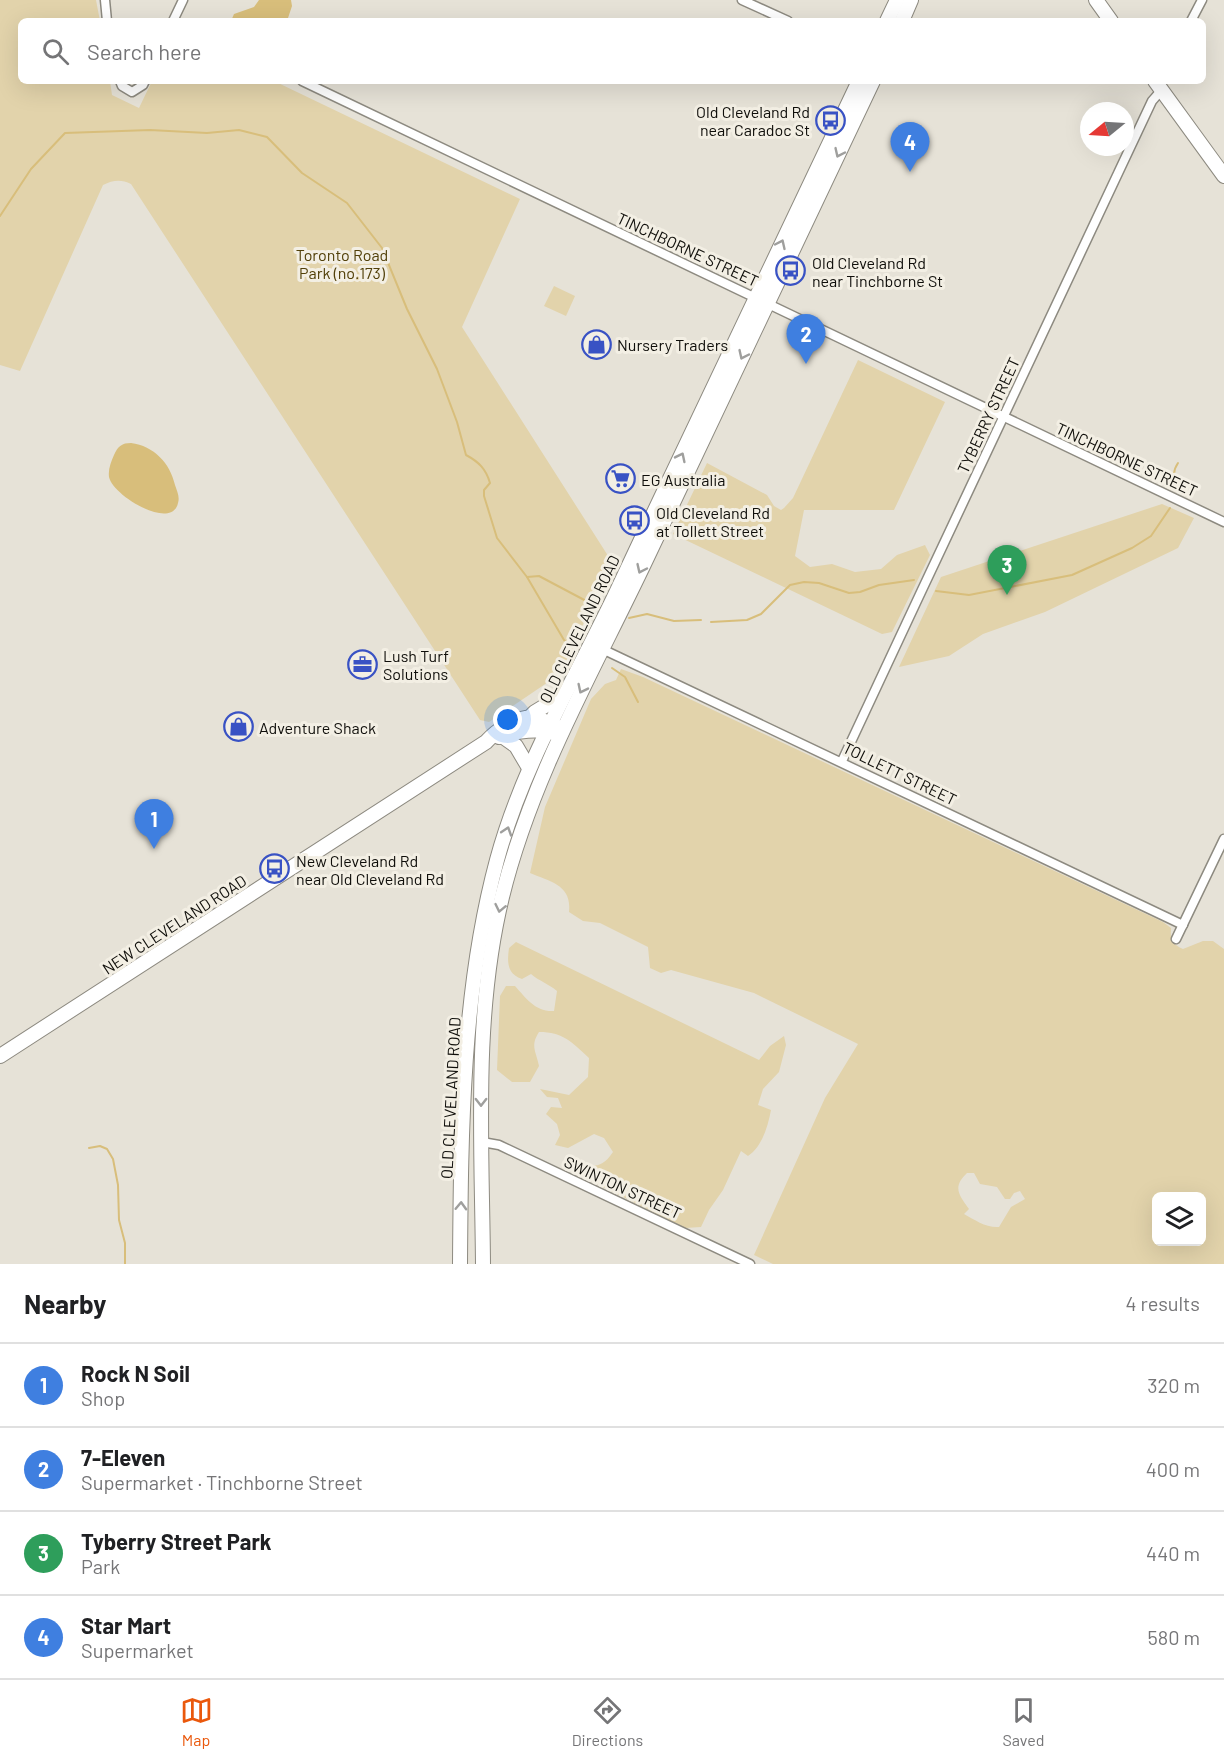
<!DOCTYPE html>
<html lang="en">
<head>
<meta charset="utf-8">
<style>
	:root { --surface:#fff; --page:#f6f6f6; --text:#202124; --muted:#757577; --line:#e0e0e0; --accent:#ea580c }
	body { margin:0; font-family:Barlow,sans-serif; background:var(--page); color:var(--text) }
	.controls { position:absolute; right:18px; bottom:18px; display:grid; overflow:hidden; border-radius:9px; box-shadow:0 6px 24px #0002 }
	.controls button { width:54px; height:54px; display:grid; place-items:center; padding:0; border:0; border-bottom:2px solid var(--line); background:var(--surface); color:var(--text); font:30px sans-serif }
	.compass { position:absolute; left:1080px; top:102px; width:54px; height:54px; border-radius:50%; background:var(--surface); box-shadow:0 6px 24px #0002; rotate:252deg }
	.you { position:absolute; left:508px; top:720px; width:21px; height:21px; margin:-15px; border:4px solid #fff; border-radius:50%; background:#1a73e8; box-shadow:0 0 0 9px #1a73e833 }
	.badge { display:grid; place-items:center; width:39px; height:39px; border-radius:50%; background:var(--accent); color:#fff; font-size:20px; font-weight:700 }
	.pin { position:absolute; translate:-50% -50px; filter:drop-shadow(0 2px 3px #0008) }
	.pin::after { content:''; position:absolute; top:32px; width:21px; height:18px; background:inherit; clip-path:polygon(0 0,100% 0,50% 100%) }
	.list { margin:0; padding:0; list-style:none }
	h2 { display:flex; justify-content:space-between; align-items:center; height:78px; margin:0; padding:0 24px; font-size:26px }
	h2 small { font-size:20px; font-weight:400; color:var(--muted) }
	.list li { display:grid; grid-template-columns:39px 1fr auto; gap:18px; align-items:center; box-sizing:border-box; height:84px; padding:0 24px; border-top:2px solid var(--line) }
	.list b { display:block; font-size:22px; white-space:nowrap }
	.list p { margin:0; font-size:20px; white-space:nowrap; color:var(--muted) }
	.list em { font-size:20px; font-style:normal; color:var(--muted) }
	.icon { flex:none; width:33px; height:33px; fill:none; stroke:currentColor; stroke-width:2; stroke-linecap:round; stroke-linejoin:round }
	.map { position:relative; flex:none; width:1224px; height:1264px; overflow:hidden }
	.search { position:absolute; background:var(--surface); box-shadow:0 6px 24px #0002; left:18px; right:18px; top:18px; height:66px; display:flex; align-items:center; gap:15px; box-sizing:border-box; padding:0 21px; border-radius:9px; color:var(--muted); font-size:22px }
	.sheet { height:414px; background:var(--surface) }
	nav { display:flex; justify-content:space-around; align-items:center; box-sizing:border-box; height:84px; border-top:2px solid var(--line); background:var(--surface); font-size:16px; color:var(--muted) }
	nav a { display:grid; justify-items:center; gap:3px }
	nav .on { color:var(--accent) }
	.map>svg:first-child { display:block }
	.green { fill:#e2d3ab; fill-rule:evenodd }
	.water { fill:#d8be7b }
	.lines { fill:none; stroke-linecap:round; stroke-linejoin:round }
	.stream { stroke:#d8be7b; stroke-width:2 }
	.minor-casing { stroke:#8d8a80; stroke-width:11 }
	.primary-casing { stroke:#8d8a80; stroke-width:16 }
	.minor { stroke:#fff; stroke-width:8 }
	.primary { stroke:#fff; stroke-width:14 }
	.oneway { stroke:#9f9f9d }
	.labels { text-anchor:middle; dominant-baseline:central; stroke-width:6; stroke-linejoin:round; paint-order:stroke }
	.poi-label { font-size:16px; fill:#0f0e0a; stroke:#f3efe4; text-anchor:start }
	.street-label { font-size:16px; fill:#0f0e0a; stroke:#f3efe4 }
	.park-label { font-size:16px; fill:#524009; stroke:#f3efe4 }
</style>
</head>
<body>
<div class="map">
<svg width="1224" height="1264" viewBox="0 0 1224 1264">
	<rect width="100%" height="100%" fill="#e6e2d7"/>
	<g class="green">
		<path d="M0,0H96L100,21H21V81H110L112,95L139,108L152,81H274L520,199L462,327L612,562L560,674L489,722L480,720L131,184C121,179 113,180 103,185L20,371L0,365Z"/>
		<polygon points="554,286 575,296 566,316 544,306"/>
		<polygon points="858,360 945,402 894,510 804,510 795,556 810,567 832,564 855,572 881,569 897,555 925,545 930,555 892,632 882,634 673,534 707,463 767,495 774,506 781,510 784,508 793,498"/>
		<polygon points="1162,504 1194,518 1178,548 1045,612 983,634 949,656 899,667 941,577"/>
		<path d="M621,669L643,677L1163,922L1171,928C1170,940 1172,944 1183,949L1203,941H1213L1224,949V1264H773L754,1255L825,1098L858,1044L754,993L671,970L661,973L650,968L648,947L600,923L583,921L569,912C572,885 551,882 530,873L545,807L591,699L605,684L616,680ZM967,1173H974L980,1184L997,1187L1005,1199H1010L1014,1193L1020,1191L1025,1199L1011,1207L999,1227C986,1228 975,1220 964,1214L969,1209C959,1195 952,1187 967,1173ZM1156,1196H1202V1242H1156Z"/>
		<path d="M516,942L759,1060L770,1046L784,1036L786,1045L779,1072L763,1089L758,1105L771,1110C768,1126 762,1147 748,1156L741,1151L723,1190L709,1210L701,1227L685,1228L573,1172L570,1165C591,1163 599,1173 613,1152L604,1138L594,1134L568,1148L555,1145L560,1135L557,1124L546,1114L551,1107L562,1108L558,1098L547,1097L540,1089L569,1095L588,1077L589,1058C572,1042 563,1032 539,1032C530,1046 536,1051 539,1066L530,1082H512L497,1070L500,996L506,986H515C526,998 535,1012 554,1011L557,991C549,984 539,981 531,974L522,979C507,974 507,962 509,948Z"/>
	</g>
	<g class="water">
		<polygon points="259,0 291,0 292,6 287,21 231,21 234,14 254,7"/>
		<path d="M131,443C154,446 170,463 175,485C177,491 180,497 178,503C172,531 113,496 109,477C108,469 111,462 114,455C118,446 122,443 131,443Z"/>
	</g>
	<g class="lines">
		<g class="stream">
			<path d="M0,216L31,169L65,133L150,130L207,133L239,130L267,137L302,173L347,203L382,248L407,309L437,369L457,422L466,455C479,462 486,469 490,483L484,490V496L497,538L527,577L564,640L574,649"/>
			<path d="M1177,491C1175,480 1171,473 1178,463"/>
			<polyline points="527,577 539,576 590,603 597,602"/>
			<polyline points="936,591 969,595 1072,575 1132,548 1151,536 1170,508"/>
			<polyline points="629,618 647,614 674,621 701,620"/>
			<polyline points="711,622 747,620 761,614 790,585 804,582 819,583 849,593 860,592 879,585 914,580"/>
			<polyline points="612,668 625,677 638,702"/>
			<polyline points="89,1148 100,1146 107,1149 113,1159 118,1185 119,1220 125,1243 125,1264"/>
		</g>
		<defs>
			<g id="minor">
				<polyline points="105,0 107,21"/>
				<polyline points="742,0 788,21"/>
				<polyline points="173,21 183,0"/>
				<polyline points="1191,21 1202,0"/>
				<polyline points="120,81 122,86 132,92 143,85 145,81"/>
				<polyline points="302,81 1224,522"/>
				<polyline points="602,649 1183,925"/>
				<path d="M842,761C945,541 1047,321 1152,101L1159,93V87"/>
				<polyline points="1176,939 1224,839"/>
				<polyline points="482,1142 499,1145 750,1264"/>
			</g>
			<g id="primary">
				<polyline points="1096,0 1111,21"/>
				<polyline points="887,21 897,0"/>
				<polyline points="902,21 911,0"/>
				<polyline points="1155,81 1224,176"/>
				<polyline points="530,717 535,712 563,695"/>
				<polyline points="502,736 516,746 529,768"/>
				<path d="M499,737C517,731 535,728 554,733"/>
				<path d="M0,1056L486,742C496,731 516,716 533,718C540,718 548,723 556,726"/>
				<path d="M460,1264C461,1129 462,990 497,860C523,764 574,681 616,593C696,422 778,252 859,81"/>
				<path d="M483,1264C482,1142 473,1016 502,897C531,779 592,673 644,564C721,403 797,242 873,81"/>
			</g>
		</defs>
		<use href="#minor" class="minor-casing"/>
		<use href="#primary" class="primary-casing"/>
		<use href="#minor" class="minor"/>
		<use href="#primary" class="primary"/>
	</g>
	<defs><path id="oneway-chevron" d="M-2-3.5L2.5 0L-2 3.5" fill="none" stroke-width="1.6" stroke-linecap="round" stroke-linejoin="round" transform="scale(1.5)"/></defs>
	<g class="oneway">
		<use href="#oneway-chevron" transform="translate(839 153) rotate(115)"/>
		<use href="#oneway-chevron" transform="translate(781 244) rotate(-65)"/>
		<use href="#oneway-chevron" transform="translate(743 355) rotate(115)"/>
		<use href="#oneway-chevron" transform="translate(681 457) rotate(-64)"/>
		<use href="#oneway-chevron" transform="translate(641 569) rotate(115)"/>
		<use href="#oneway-chevron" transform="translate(582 689) rotate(116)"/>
		<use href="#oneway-chevron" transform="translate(507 831) rotate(-72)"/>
		<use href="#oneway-chevron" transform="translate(500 908) rotate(102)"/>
		<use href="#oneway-chevron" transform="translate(481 1102) rotate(90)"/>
		<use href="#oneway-chevron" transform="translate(461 1206) rotate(-88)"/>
	</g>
	<defs>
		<symbol id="bus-ring" viewBox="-11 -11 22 22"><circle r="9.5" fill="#f3efe4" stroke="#3952c4" stroke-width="1.5"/><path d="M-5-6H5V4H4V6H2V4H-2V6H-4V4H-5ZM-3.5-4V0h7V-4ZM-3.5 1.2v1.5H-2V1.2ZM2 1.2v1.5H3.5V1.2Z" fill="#3952c4"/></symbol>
		<symbol id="shop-ring" viewBox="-11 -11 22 22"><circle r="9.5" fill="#f3efe4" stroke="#3952c4" stroke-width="1.5"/><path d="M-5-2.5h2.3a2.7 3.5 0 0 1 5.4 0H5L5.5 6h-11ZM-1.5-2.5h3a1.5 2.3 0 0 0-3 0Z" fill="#3952c4"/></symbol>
		<symbol id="supermarket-ring" viewBox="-11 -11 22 22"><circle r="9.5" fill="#f3efe4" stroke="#3952c4" stroke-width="1.5"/><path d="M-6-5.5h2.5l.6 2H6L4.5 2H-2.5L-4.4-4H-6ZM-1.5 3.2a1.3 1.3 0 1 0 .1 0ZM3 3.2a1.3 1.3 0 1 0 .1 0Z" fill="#3952c4"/></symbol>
		<symbol id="office-ring" viewBox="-11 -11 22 22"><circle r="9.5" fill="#f3efe4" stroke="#3952c4" stroke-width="1.5"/><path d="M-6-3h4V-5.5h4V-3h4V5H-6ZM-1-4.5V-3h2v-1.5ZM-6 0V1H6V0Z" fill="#3952c4"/></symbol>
	</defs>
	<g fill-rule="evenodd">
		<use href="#bus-ring" x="814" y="104" width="33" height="33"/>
		<use href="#bus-ring" x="774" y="254" width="33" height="33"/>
		<use href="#shop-ring" x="580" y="328" width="33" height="33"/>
		<use href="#supermarket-ring" x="604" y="462" width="33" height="33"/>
		<use href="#bus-ring" x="618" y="504" width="33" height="33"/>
		<use href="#office-ring" x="346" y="648" width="33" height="33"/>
		<use href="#shop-ring" x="222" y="710" width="33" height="33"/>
		<use href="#bus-ring" x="258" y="852" width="33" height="33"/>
	</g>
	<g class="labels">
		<g class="poi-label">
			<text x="810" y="111" text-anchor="end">Old Cleveland Rd<tspan x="810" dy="18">near Caradoc St</tspan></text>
			<text x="812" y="262">Old Cleveland Rd<tspan x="812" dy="18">near Tinchborne St</tspan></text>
			<text x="617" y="344">Nursery Traders</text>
			<text x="641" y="479">EG Australia</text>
			<text x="656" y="512">Old Cleveland Rd<tspan x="656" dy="18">at Tollett Street</tspan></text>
			<text x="383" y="655">Lush Turf<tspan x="383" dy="18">Solutions</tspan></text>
			<text x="259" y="727">Adventure Shack</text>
			<text x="296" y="860">New Cleveland Rd<tspan x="296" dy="18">near Old Cleveland Rd</tspan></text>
		</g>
		<g class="street-label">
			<text transform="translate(688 249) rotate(25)">TINCHBORNE STREET</text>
			<text transform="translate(988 415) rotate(-65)">TYBERRY STREET</text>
			<text transform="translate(1127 459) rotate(25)">TINCHBORNE STREET</text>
			<text transform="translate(579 629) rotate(-64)">OLD CLEVELAND ROAD</text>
			<text transform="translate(900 773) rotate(26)">TOLLETT STREET</text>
			<text transform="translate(174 924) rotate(-33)">NEW CLEVELAND ROAD</text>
			<text transform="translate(450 1098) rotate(-87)">OLD CLEVELAND ROAD</text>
			<text transform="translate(623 1187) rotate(25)">SWINTON STREET</text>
		</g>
		<g class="park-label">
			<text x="342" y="254">Toronto Road<tspan x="342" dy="18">Park (no.173)</tspan></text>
		</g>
	</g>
</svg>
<div class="controls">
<button><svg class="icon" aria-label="layers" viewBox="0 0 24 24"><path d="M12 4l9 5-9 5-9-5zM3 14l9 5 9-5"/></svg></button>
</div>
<svg class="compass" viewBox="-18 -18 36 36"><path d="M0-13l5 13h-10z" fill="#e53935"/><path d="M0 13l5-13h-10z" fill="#757577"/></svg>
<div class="you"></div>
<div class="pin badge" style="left:154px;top:849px;background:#3f7fe0">1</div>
<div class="pin badge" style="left:806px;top:364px;background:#3f7fe0">2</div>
<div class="pin badge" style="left:1007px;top:595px;background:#2e9e5b">3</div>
<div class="pin badge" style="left:910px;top:172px;background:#3f7fe0">4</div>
<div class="search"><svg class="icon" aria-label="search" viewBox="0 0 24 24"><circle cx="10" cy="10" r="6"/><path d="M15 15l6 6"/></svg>Search here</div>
</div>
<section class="sheet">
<h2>Nearby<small>4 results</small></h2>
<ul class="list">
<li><span class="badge" style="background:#3f7fe0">1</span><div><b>Rock N Soil</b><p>Shop</p></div><em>320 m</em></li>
<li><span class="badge" style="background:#3f7fe0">2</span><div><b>7-Eleven</b><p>Supermarket · Tinchborne Street</p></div><em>400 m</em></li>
<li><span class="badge" style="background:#2e9e5b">3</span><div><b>Tyberry Street Park</b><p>Park</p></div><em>440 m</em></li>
<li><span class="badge" style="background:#3f7fe0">4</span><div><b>Star Mart</b><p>Supermarket</p></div><em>580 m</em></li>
</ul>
</section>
<nav>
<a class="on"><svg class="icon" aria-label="map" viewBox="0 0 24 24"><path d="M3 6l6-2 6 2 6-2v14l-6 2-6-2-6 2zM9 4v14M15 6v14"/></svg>Map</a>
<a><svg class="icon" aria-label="directions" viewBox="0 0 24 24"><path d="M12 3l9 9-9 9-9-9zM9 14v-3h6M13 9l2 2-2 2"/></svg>Directions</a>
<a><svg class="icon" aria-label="saved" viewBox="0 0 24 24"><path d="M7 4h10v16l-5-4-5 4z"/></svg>Saved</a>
</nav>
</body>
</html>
